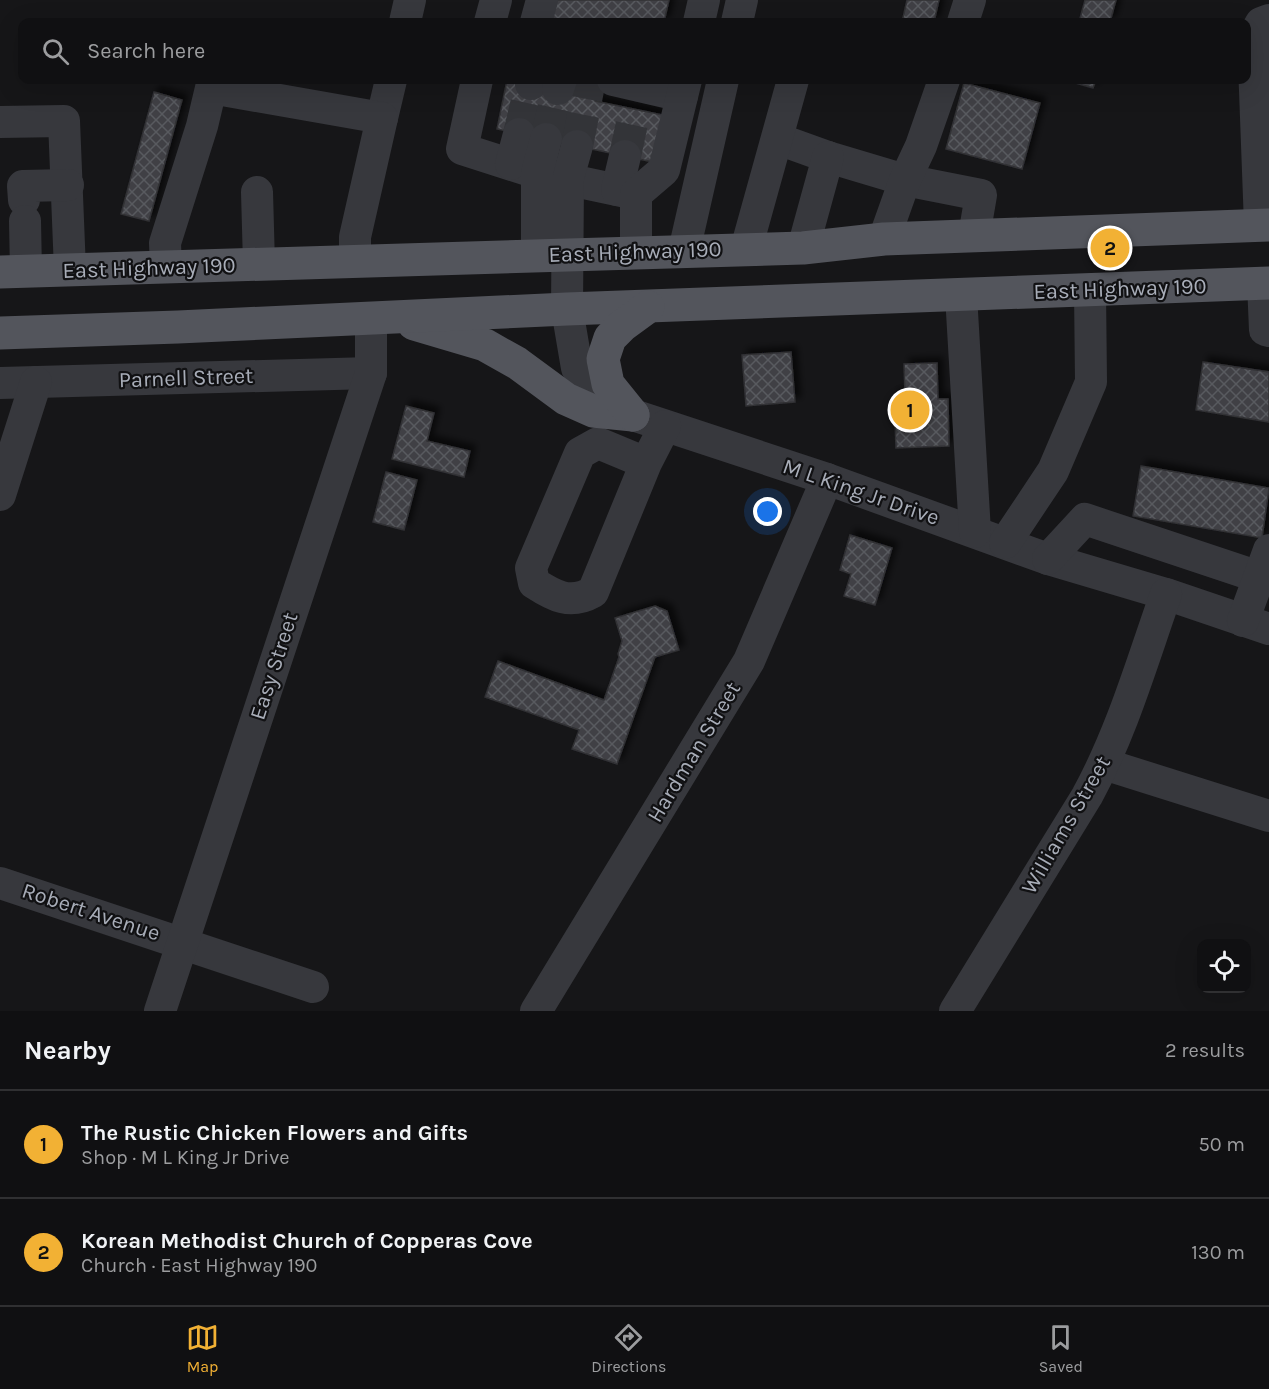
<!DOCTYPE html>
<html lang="en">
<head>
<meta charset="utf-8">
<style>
	:root { --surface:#101012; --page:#19191b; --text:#f1f3f6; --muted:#9c9d9f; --line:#303032; --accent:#f2b134 }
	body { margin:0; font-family:Karla,sans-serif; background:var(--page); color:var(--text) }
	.controls { position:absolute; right:18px; bottom:18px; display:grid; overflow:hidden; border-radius:12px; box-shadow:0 6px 24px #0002 }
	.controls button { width:54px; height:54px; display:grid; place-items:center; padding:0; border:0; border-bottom:2px solid var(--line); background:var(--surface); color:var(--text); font:30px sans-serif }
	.you { position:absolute; left:768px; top:512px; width:21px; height:21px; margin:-15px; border:4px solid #fff; border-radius:50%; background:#1a73e8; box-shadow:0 0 0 9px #1a73e833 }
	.badge { display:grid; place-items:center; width:39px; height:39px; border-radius:50%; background:var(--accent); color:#111; font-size:20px; font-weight:700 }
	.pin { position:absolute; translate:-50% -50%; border:3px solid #fff; box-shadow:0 2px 6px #0006 }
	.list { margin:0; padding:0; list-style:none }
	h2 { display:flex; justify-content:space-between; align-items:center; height:78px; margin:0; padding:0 24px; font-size:26px }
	h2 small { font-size:20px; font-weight:400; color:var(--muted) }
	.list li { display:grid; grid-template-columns:39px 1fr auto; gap:18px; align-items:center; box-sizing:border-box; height:108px; padding:0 24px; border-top:2px solid var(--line) }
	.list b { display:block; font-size:22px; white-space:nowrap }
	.list p { margin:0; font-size:20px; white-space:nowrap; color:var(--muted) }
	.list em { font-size:20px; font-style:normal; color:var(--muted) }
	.icon { flex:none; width:33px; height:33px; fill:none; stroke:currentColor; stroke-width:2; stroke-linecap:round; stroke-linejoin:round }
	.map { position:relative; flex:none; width:1269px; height:1011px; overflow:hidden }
	.search { position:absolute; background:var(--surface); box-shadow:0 6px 24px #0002; left:18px; right:18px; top:18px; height:66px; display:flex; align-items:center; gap:15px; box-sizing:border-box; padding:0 21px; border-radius:12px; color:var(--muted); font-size:22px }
	.sheet { height:294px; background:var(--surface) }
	nav { display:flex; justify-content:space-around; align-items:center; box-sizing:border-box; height:84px; border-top:2px solid var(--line); background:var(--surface); font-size:16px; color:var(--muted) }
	nav a { display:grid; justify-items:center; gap:3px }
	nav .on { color:var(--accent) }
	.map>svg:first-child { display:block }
	.building { fill:url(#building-cross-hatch); stroke:#303034; stroke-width:1.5; filter:url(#shadow) }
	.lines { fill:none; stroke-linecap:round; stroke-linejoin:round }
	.minor-tunnel { stroke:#333438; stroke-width:32; stroke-dasharray:32 16; stroke-linecap:butt }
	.minor { stroke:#37383d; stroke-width:32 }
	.major { stroke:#53555c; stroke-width:33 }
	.labels { text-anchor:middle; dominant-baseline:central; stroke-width:4.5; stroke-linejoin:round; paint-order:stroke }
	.street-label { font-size:22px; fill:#a8adb8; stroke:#111113 }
</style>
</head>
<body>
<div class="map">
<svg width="1269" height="1011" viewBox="0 0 1269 1011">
	<defs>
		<pattern id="building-cross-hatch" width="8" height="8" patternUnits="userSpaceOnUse" patternTransform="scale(1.5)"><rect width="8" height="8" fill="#404145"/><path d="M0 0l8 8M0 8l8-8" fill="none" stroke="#595a5e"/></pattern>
		<filter id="shadow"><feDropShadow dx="5.5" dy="-5.5" stdDeviation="3" flood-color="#0009"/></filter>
	</defs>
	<rect width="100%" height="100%" fill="#161618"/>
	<g class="building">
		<polygon points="552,0 669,0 664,22 547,22"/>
		<polygon points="907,0 939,0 934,22 902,22"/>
		<polygon points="1085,0 1116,0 1110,22 1079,22"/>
		<polygon points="507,80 576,93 579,80 599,80 595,101 663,115 653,162 497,129"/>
		<polygon points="1065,80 1096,80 1093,88"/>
		<polygon points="964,83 1040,103 1022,169 946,149"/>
		<polygon points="154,92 182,100 149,221 121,214"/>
		<polygon points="791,352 795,402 746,406 742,355"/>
		<polygon points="1203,362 1269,372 1269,422 1196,410"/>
		<polygon points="937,363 938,399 948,399 949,446 896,448 894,395 905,395 904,364"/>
		<polygon points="406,406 434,413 427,441 470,451 464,477 392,459"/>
		<polygon points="1141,466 1269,488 1262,538 1133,516"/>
		<polygon points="386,472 417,480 404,530 373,522"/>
		<polygon points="850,535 892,548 875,605 844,596 851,574 840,570"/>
		<polygon points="655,606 667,611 679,650 655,657 617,764 572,749 579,730 485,697 498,661 604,700 619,657 618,654 622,641 615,618"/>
	</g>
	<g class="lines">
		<g class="minor-tunnel">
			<polyline points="519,134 531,84"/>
			<polyline points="546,139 558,89"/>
			<polyline points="577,146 590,80"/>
			<polyline points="625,156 635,109"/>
		</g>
		<g class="minor">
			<polyline points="405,22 410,0"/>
			<polyline points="490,22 496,0"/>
			<polyline points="536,22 542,0"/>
			<polyline points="699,22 704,0"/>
			<polyline points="737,22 742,0"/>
			<polyline points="963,22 970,0"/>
			<polyline points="477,80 462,149 537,173 636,194"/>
			<polyline points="613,80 682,96"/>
			<polyline points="531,84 532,80"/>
			<polyline points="558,89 561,80"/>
			<polyline points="382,118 391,80"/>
			<polyline points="0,122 64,121 70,270"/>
			<polyline points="778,139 828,157 905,180 981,195 974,236"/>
			<polyline points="577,146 568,178 567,309 577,368 600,397 633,415 827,479 1048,559 1166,594 1269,629"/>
			<polyline points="511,164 519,134"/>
			<polyline points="617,190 625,156"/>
			<polyline points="257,192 259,264"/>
			<polyline points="24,200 23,186 68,185"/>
			<polyline points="25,221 26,271"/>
			<polyline points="1260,225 1253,37 1261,23 1269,20"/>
			<polyline points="884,239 905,180 921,146 944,80"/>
			<polyline points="803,248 828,157"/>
			<polyline points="746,249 793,80"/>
			<polyline points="636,251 636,194 664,170 686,80"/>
			<polyline points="684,251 723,80"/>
			<polyline points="537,255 537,173 546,139"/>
			<polyline points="166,267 165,243 202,126 211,88 382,118 355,237 355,261"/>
			<polyline points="1263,283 1265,330 1269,331"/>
			<polyline points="961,295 975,532"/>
			<polyline points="0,383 371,373"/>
			<path d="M646,463L598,443L580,453L531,568L534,583C554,596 570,605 593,592L646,463L665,426"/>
			<polyline points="0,495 36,382"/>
			<polyline points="1005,543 1053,471 1091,382 1090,290"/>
			<polyline points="1048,559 1085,519 1259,577"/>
			<polyline points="1243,621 1269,550"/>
			<polyline points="1104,764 1269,816"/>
			<polyline points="0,883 313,987"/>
			<polyline points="160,1011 371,373 371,318"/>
			<polyline points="536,1011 749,661 827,479"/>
			<path d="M955,1011L1087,796C1122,732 1142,662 1166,594"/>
		</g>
		<g class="major">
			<polyline points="0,272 803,248 884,239 1269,225"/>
			<polyline points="414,324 485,345 517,363 566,399 593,411 633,415"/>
			<polyline points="0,333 178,327 567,309 1269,283"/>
			<polyline points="633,415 608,384 603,359 610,338 622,326 648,307"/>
		</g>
	</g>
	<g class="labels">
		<g class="street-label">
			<text transform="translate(635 252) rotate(-2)">East Highway 190</text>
			<text transform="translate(149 268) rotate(-2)">East Highway 190</text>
			<text transform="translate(1120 289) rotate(-2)">East Highway 190</text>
			<text transform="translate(186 378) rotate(-2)">Parnell Street</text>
			<text transform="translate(861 492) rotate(19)">M L King Jr Drive</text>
			<text transform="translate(274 666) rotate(-72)">Easy Street</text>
			<text transform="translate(694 752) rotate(-59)">Hardman Street</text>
			<text transform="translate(1066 825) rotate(-60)">Williams Street</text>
			<text transform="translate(91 912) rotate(18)">Robert Avenue</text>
		</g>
	</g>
</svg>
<div class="controls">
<button><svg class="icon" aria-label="locate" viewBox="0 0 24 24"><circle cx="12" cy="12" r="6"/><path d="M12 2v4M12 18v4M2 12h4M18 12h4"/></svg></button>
</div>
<div class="you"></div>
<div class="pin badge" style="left:910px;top:410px">1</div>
<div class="pin badge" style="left:1110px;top:248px">2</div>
<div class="search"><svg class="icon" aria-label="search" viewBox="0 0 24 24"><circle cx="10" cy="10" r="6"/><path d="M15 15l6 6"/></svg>Search here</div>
</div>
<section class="sheet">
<h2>Nearby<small>2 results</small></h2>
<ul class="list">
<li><span class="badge">1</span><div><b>The Rustic Chicken Flowers and Gifts</b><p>Shop · M L King Jr Drive</p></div><em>50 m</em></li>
<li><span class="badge">2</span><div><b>Korean Methodist Church of Copperas Cove</b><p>Church · East Highway 190</p></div><em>130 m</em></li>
</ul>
</section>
<nav>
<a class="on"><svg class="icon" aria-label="map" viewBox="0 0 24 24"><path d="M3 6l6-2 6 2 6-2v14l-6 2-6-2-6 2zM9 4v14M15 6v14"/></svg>Map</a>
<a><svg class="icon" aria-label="directions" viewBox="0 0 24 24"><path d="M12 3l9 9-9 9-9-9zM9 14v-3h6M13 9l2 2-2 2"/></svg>Directions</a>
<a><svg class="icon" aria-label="saved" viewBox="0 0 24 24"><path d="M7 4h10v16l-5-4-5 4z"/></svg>Saved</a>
</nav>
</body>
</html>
